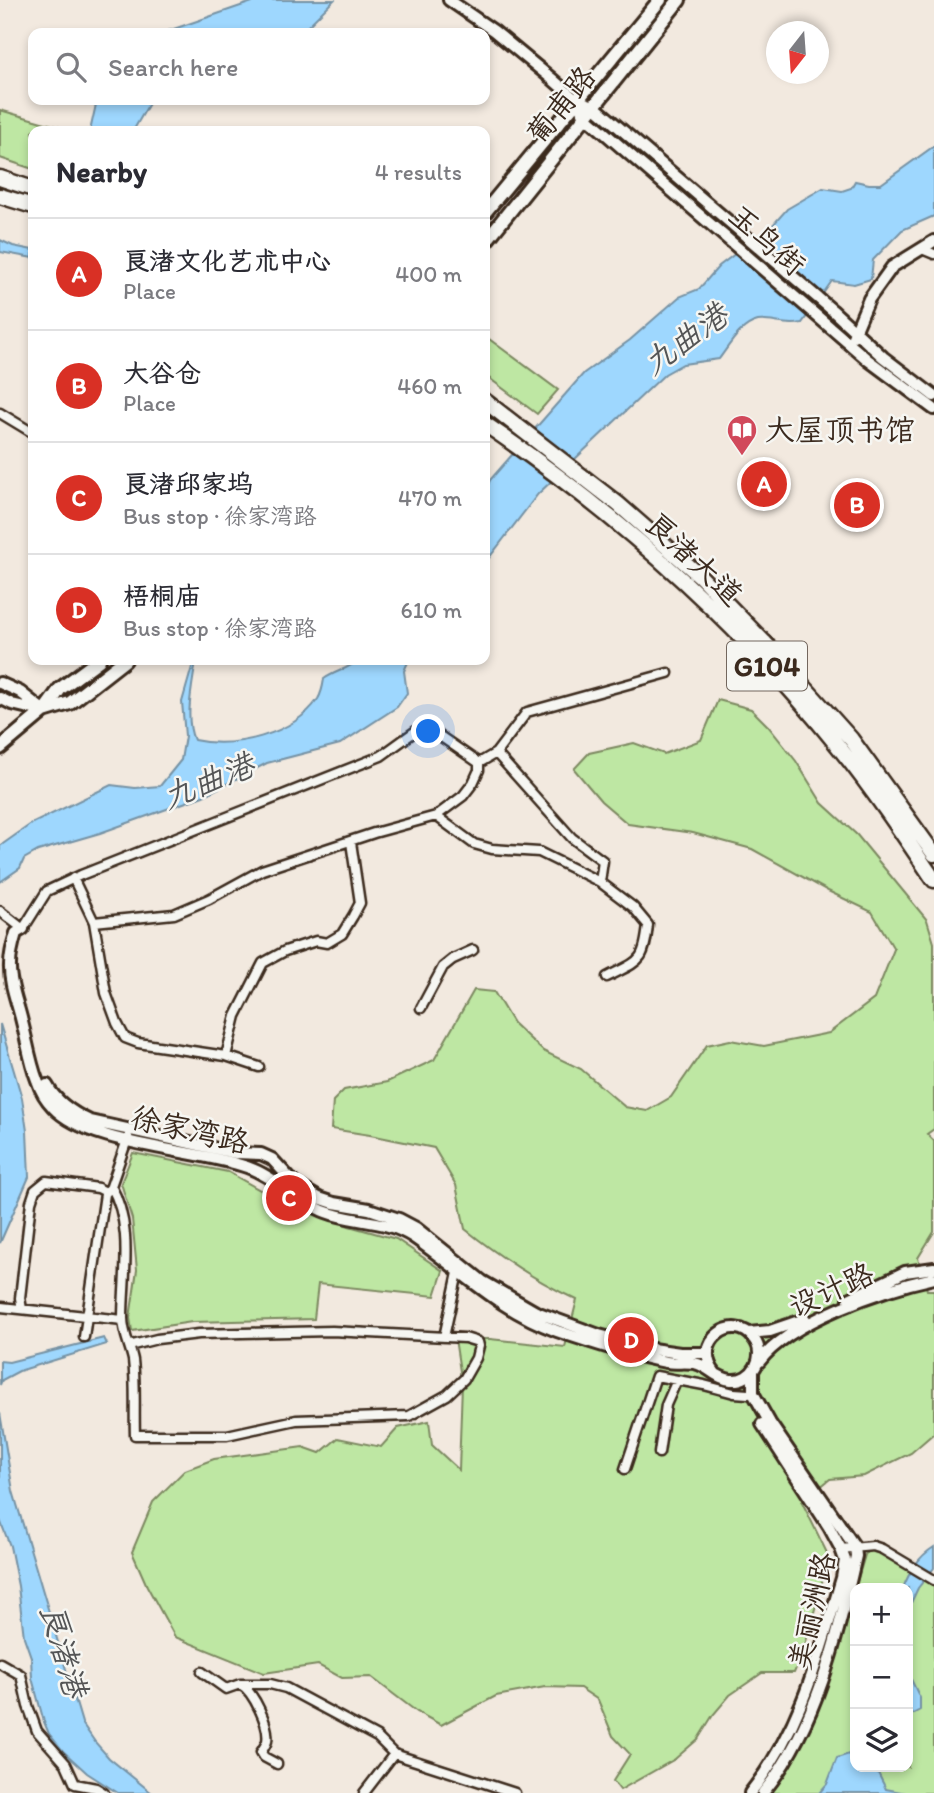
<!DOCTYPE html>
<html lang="en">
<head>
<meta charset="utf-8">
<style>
	:root { --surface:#fff; --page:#f2f2f3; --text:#2b2b33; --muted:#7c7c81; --line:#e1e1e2; --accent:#d93025 }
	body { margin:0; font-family:Itim,"LXGW WenKai TC",sans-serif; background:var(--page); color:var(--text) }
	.controls { position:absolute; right:21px; bottom:21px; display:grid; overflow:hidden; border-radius:14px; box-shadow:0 4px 10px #0003 }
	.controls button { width:63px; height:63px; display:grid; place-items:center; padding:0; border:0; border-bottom:2px solid var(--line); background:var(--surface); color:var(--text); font:35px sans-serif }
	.compass { position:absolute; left:766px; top:21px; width:63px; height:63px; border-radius:50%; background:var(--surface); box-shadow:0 4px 10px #0003; rotate:197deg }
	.you { position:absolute; left:429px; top:732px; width:24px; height:24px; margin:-18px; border:5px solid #fff; border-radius:50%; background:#1a73e8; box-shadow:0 0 0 10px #1a73e833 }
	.badge { display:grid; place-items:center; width:46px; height:46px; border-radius:50%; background:var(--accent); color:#fff; font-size:23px; font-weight:700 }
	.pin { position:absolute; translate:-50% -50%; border:4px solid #fff; box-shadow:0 2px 7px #0006 }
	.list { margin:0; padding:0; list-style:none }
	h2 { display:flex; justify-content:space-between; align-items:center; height:91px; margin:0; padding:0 28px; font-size:30px }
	h2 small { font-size:23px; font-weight:400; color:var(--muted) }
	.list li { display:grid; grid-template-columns:46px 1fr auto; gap:21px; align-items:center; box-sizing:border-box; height:112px; padding:0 28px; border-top:2px solid var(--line) }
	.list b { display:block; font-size:26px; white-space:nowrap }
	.list p { margin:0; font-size:23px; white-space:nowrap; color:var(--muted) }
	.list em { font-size:23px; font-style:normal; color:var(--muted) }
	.icon { flex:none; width:38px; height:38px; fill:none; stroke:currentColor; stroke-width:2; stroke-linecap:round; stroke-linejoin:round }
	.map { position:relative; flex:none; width:934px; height:1793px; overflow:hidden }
	.search { position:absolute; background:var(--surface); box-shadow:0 4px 10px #0003; left:28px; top:28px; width:462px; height:77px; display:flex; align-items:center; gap:18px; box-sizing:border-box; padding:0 24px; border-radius:14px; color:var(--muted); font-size:26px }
	.panel { position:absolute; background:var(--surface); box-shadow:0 4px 10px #0003; left:28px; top:126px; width:462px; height:539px; border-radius:14px }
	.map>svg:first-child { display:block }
</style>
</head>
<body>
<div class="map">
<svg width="934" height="1793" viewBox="0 0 934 1793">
	<rect width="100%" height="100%" fill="#f2e9df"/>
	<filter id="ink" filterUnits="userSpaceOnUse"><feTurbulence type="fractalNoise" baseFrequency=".0143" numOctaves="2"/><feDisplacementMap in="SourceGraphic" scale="14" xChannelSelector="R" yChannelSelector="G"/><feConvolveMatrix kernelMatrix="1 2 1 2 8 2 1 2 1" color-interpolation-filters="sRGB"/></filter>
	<g filter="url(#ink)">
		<!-- green -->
		<path fill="#bee7a3" stroke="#7c8860" stroke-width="2" fill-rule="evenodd" d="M0,110L73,131H33V169L0,158Z
			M485,336L558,390L537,414L485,375Z
			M718,700L751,709L768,726L796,761L822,803L857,835L927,920L934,943V1129L927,1134L934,1141V1232L918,1258L927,1290H934V1433L911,1453L864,1476L830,1479L802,1502L829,1557L804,1649L794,1673H762L730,1695L713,1715L698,1739L675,1759L620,1790L613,1781L630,1754L613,1736L598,1700L580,1688L545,1687L496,1696L441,1725L417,1712L371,1677L342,1678L318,1665L264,1673L175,1637L147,1586L132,1552L153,1502L185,1470L214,1459L303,1447L320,1453L338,1438L381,1447L398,1428L429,1421L432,1445L459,1470L462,1384L455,1339H490L565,1347L577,1300C536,1281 500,1257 465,1229L456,1185L434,1148L370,1135L331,1129L333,1101L344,1090L387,1082L434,1060L474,990L494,992L513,1023L543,1051L581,1069L625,1107L647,1111L671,1097L707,1045L730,1040L764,1046L829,1033L874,999L894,949L872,912L828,891L752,849L693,833L628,824L601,801L574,769L589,753L634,743L664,754L701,740Z
			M133,1153L228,1172L278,1200L349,1226L396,1239L443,1271L435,1296L318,1284L314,1319L192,1322L132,1331L130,1318L137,1270L132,1219L121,1183Z
			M874,1548L934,1579V1793H770L787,1771L817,1714L865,1555L868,1550ZM855,1588H908V1767H855Z"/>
		<!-- water -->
		<path fill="#9ed7fe" stroke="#7692a4" stroke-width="2" d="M258,0H334L301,33H162Z
			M97,100H151L133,131H90Z
			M934,146V216L902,230L873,260L871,279L854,284L832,281L802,323C785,327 771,319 758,321C740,325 729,346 719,359L683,364L665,374L538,494L485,563V491L490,480L584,373L630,340L679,297L699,289L719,266L772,226L787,209L823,188L842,191L851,188L855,181L869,184H881Z
			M0,240L13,246L33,250V258L0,252Z
			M194,660H196C193,683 184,718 194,740C234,749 293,735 318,699C321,694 323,686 324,679C335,671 349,669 358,660H409L404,671L407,693L397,707L340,744L267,763L203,796L100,833L38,851L24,859L20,868L0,882V846L31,824L111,785L135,788L160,786L181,760L185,736L182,702Z
			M0,1024L22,1098L27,1131L29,1177L0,1243Z
			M104,1338L107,1344L19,1371L2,1380L0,1385V1361L9,1362Z
			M0,1413L13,1491L82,1723L95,1742L109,1758L152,1793H118L87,1773L63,1751L49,1734L44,1722L32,1678L31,1657L24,1637L18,1586L10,1546L0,1520Z
			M934,1547V1568L918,1588L908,1609V1588H903C910,1571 918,1557 934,1547Z
			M908,1673L920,1698V1710L911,1715L908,1714Z
			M855,1752V1767H875L886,1789L906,1793H819L827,1784L837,1758Z"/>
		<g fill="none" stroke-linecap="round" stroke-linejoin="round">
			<!-- street casing -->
			<g stroke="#3b2a1e" stroke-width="13">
				<path id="street" d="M922,249L934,254
					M0,413L33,433
					M496,753L572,838L603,861L600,882
					M436,816L474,844L492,849L539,852L600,882L633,907L648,925C644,963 640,960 607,977
					M73,878L94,922L106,993L117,1023L125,1038L138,1043L226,1056L259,1067
					M0,911L23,929L47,891L81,875L381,756L424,725L479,763
					M94,922L174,914L209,899L262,870L374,833L436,816L463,796L473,783L479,770V763L496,753L527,712L668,673
					M421,1008L443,967L453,959L473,950
					M226,1056L236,1016L263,963L285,951L316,941L327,943L342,934L353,916L360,903L351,842
					M128,1137L111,1186C134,1227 123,1275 123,1318C123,1333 130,1346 133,1360C136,1384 134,1411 135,1435H227L296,1420L409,1416L447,1395L464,1379L476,1358L479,1346L478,1342L465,1338L332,1331L199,1334L157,1339L129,1346
					M1,1307L123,1320
					M22,1309L20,1298L31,1202L35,1190L46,1181L98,1188L106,1192
					M84,1337L105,1194L110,1188
					M444,1337L459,1268
					M659,1453L666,1405L677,1380
					M625,1469L656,1376L704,1385L734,1393L748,1394
					M841,1549L873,1546L882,1549L934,1580
					M0,1663L21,1675L28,1706L37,1731L66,1764L75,1784L96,1788L104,1793
					M202,1672L226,1689L240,1684H270L286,1688L377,1737L394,1754
					M240,1684C253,1691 270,1726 267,1741C267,1743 262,1751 261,1752L264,1757L277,1764
					M364,1793L394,1754L515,1793"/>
			</g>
			<!-- secondary casing -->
			<g stroke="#3b2a1e" stroke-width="16">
				<path id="secondary" d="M449,0L494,31L551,78L576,100L585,116L868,360L934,409
					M576,100L594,106L832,310L883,357L934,396
					M853,337L869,299L892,267L934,241
					M0,683L20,692L44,711
					M0,698L12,704L41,711
					M23,929L16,933C13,943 10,954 10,965C9,983 18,1004 22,1022C27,1041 30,1062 37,1080C40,1089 46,1100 53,1107C89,1146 196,1149 247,1167C276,1177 297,1201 326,1212C354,1223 387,1219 413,1237C464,1272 497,1309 557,1331C592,1343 629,1355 666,1362C676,1364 687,1361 698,1364C710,1368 718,1379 731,1380C753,1382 767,1356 754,1339C734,1311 691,1342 715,1373
					M47,1085C56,1102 73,1113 90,1121L236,1153L261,1154L272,1159L295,1184L319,1198L334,1203L369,1209L399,1219L416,1228L482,1281L536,1312L599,1335L652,1349L680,1353H707
					M849,1299L905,1272L934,1268
					M749,1333L770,1331L805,1319
					M759,1362C790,1321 883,1289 934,1278
					M753,1372V1393L770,1423L855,1547L856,1556C838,1636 816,1728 763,1793
					M750,1793C801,1729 819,1655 842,1578L845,1560L841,1549L829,1527L762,1424"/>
			</g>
			<!-- primary casing -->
			<g stroke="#3b2a1e" stroke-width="18">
				<path id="primary" d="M485,212L660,0
					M485,242L679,0
					M44,711L60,689L99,660
					M0,748L44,711L70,703L125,660"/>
			</g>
			<!-- highway casing -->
			<g stroke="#3b2a1e" stroke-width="19">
				<path id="highway" d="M0,178L33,189
					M0,196L33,206
					M485,401L618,504L699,575L764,642L851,739L934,854
					M485,424C616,513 738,622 838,746C872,788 903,834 934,880"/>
			</g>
			<!-- street -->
			<use href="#street" stroke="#f6f6f2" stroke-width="8"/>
			<!-- secondary -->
			<use href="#secondary" stroke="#f6f6f2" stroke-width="10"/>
			<!-- primary -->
			<use href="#primary" stroke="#f6f6f2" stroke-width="12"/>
			<!-- highway -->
			<use href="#highway" stroke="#f6f6f2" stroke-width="14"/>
		</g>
	</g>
	<!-- icons -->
	<defs>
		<g id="library-pin" transform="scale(1.575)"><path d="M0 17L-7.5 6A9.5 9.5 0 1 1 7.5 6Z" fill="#d1495b" stroke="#f6f6f2"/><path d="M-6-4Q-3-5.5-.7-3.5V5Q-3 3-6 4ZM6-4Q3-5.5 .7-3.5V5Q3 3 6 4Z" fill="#fff"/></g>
	</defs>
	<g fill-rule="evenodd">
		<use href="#library-pin" x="742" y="430"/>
	</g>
	<g text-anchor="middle" stroke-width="5" stroke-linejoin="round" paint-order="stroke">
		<!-- shield labels -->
		<rect fill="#f6f6f2" stroke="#73675e" stroke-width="2" x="727" y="641.5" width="80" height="49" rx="5"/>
		<g font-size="28" font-weight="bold" fill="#3b2a1e">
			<text x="767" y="676">G104</text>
		</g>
		<!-- street labels -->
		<g font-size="30" fill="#3b2a1e" stroke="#f6f6f2">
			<text transform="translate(561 105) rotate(-51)" y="10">葡甫路</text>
			<text transform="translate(767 240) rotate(41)" y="10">玉鸟街</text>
			<text transform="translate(694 559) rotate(43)" y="10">良渚大道</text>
			<text transform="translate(190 1130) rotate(13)" y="10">徐家湾路</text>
			<text transform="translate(831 1290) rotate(-24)" y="10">设计路</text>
			<text transform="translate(812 1611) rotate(-77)" y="10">美丽洲路</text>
		</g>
		<!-- poi labels -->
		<g font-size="30" fill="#3b2a1e" stroke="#f6f6f2" text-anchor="start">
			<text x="765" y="440">大屋顶书馆</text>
		</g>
		<!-- water labels -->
		<g font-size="32" font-style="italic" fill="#545556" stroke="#f6f6f2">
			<text transform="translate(685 339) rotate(-36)" y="11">九曲港</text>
			<text transform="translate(208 781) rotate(-22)" y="11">九曲港</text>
			<text transform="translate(64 1650) rotate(74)" y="11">良渚港</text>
		</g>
	</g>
</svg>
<div class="controls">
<button>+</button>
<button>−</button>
<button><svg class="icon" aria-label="layers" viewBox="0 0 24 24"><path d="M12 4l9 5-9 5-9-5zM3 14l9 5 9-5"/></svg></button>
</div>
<svg class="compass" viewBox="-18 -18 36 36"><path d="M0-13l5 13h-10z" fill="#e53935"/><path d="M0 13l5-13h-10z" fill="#7c7c81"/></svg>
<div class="you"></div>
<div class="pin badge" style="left:764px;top:484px">A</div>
<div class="pin badge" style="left:857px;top:505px">B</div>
<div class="pin badge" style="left:289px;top:1198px">C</div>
<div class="pin badge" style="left:631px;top:1340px">D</div>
<div class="search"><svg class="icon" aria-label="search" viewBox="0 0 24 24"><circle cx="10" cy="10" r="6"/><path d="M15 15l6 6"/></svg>Search here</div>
<section class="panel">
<h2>Nearby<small>4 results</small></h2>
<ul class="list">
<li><span class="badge">A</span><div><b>良渚文化艺术中心</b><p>Place</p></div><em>400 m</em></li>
<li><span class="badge">B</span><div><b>大谷仓</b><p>Place</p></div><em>460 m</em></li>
<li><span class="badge">C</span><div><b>良渚邱家坞</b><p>Bus stop · 徐家湾路</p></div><em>470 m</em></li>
<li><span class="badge">D</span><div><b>梧桐庙</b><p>Bus stop · 徐家湾路</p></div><em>610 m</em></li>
</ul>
</section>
</div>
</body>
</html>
